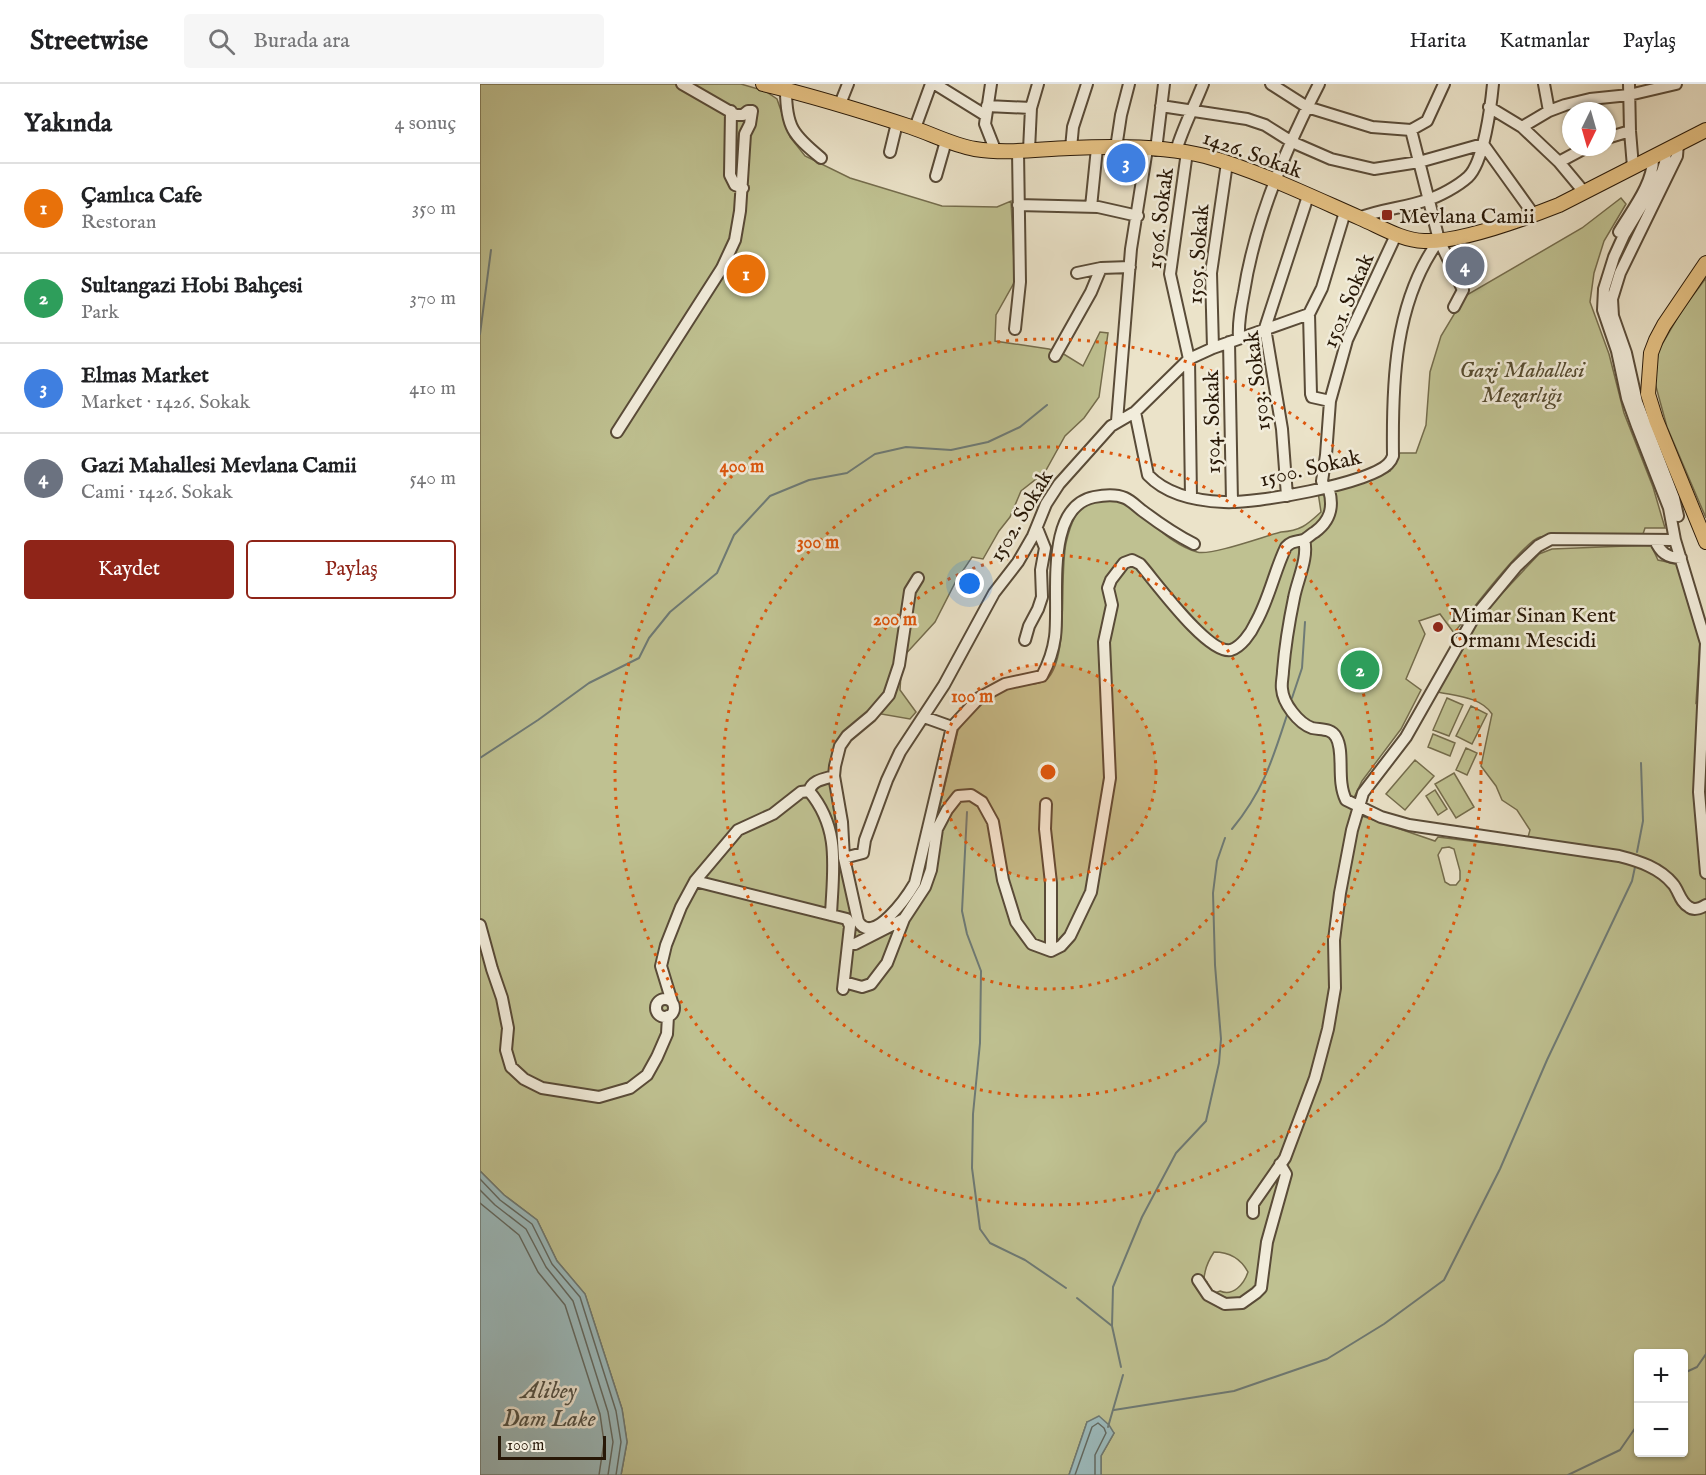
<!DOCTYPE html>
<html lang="tr">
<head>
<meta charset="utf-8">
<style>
	:root { --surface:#fff; --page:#f6f6f6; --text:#202124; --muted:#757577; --line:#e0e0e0; --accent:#8f2418 }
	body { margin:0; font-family:"IM FELL English",serif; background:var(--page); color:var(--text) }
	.controls { position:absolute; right:18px; bottom:18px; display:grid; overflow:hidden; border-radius:6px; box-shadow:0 2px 4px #0004 }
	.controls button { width:54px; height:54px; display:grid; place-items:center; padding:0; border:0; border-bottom:2px solid var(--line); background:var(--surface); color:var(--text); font:30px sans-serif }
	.compass { position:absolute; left:1082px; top:18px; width:54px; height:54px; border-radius:50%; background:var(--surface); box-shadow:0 2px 4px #0004; rotate:185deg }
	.scale { position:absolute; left:18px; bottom:15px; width:108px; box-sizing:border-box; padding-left:6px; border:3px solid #281807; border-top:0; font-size:16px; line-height:21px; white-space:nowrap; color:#281807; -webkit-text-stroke:4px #f2eddc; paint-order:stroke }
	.you { position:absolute; left:490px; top:500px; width:21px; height:21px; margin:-15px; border:4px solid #fff; border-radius:50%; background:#1a73e8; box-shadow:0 0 0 9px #1a73e833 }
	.badge { display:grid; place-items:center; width:39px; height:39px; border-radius:50%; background:var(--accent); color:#fff; font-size:20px; font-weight:700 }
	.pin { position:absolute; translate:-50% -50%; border:3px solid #fff; box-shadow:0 2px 6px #0006 }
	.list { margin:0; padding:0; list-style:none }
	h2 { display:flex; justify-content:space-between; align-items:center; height:78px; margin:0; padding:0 24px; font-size:26px }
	h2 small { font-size:20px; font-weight:400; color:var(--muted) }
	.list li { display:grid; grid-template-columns:39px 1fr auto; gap:18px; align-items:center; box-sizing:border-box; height:90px; padding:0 24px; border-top:2px solid var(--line) }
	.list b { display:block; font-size:22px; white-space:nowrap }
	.list p { margin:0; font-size:20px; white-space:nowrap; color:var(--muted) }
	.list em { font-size:20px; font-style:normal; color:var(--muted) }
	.actions { display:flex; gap:12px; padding:18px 24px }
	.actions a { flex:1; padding:14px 0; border:2px solid var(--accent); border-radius:6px; text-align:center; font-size:21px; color:var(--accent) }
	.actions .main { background:var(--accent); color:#fff }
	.icon { flex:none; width:33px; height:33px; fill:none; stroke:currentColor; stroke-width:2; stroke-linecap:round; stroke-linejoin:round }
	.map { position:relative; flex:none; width:1226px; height:1391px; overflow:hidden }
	header { display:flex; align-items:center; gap:36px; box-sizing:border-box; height:84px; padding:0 30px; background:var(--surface); border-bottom:2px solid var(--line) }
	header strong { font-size:28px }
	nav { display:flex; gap:33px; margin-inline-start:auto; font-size:21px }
	.search { width:420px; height:54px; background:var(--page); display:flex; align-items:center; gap:15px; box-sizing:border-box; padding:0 21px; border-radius:6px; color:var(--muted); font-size:22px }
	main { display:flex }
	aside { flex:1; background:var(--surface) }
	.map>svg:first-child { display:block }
</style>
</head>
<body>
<header>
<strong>Streetwise</strong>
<div class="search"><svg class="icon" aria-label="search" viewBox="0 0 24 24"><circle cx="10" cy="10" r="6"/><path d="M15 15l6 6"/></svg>Burada ara</div>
<nav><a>Harita</a><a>Katmanlar</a><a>Paylaş</a></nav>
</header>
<main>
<aside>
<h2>Yakında<small>4 sonuç</small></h2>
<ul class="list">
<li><span class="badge" style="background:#e8710a">1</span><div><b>Çamlıca Cafe</b><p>Restoran</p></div><em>350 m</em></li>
<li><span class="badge" style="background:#2e9e5b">2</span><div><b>Sultangazi Hobi Bahçesi</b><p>Park</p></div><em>370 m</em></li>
<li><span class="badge" style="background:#3f7fe0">3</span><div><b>Elmas Market</b><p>Market · 1426. Sokak</p></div><em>410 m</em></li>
<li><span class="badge" style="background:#6b7280">4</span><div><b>Gazi Mahallesi Mevlana Camii</b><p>Cami · 1426. Sokak</p></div><em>540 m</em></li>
</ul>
<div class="actions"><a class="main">Kaydet</a><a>Paylaş</a></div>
</aside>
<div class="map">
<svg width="1226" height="1391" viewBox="0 0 1226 1391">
	<rect width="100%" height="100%" fill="#ebe3c9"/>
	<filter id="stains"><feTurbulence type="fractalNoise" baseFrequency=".00333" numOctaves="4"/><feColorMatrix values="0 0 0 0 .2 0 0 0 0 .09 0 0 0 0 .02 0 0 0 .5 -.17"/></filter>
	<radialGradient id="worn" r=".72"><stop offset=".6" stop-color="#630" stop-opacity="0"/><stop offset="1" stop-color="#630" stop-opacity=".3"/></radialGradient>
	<!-- green -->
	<path fill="#bfc191" stroke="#746c4c" stroke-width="1.5" fill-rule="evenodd" d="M0,0H261L285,7L297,15L310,53L325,72L370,94L462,122L517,123L531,117L535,197L516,231L515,257L569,265L582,269L603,282L620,248L628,249L619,313L604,334L585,352L565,388L541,407L530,433L519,447L503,475L492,473L476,497L455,538L422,574L420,606L436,628L430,635L390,628L357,659L349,689L360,775L373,841L379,848C408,852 428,825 441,802L478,646C491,628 509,611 530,603C541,599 561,603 569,593C589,568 579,494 586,459C590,442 596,421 615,417C620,416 628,413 633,415C663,424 684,459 717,468C731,472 785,452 801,448C820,447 827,441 841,428L838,408L910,387L920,369H936L946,341L950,288L961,252L985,212L1102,144L1141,114L1146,120L1124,157L1114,189L1110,218L1129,270L1144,329L1173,403L1185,444H1165L1162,453C1132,452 1089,447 1060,453C1044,457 987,532 974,549L960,530L939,537L945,550L926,595L941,606L921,645L882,697L869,724L882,732L955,757L958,753L1045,764L1050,746L1037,726L1022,716L1016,702L1001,682L1012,630C1001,613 976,612 958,608L979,568L1000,533L1059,470L1072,465L1171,461L1178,476L1197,480L1220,557L1216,619L1226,612V1391H621V1372L634,1349L607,1338L589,1391H141L147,1358L142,1325L105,1210L77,1177L57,1136L24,1111L0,1087ZM969,763L974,765L980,787V796L976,801H970L965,798L958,771L962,764ZM734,1168C749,1168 761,1175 768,1188C764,1200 753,1213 740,1207L735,1209L728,1207L727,1198L724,1197C724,1186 728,1177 734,1168ZM1158,1270H1204V1368H1158Z
		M1226,194V434L1187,343L1175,299L1178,267L1202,226Z
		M967,614L983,621L969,652L953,646Z
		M991,622L1007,630L992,660L976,652Z
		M953,650L975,659L970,672L948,663Z
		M986,664L997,669L987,691L976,686Z
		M935,676L954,692L925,726L906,710Z
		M974,689L994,723L976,734L955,700Z
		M955,706L967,725L958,731L946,712Z"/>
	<!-- water -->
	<path fill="#9cbcbf" stroke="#6e7a75" stroke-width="1.5" d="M0,1087L24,1111L57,1136L77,1177L105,1210L142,1325L147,1358L141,1391H0Z
		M619,1332L629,1341L634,1349L621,1372V1391H589L607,1338Z"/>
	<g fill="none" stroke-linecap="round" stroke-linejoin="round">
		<!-- shore -->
		<path stroke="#626a63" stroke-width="1.5" d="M0,1095L20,1116L52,1140L72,1180L100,1213L136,1327L141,1358L136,1391
			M0,1106L15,1121L46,1145L66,1183L93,1217L128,1328L133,1358L128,1391
			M0,1119L39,1151L58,1188L85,1221L120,1330L124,1358L119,1391
			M595,1391L612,1343L618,1339L624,1344L626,1349L615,1371V1391"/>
		<!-- stream -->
		<path stroke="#6e7a75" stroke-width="2" d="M0,250L11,166
			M812,614L822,584L825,538
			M0,674L58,636L109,599L159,574L169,554L190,528L237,489L254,451L290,412L329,396L367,389L395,370L426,363L471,366L508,358L540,343L567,321
			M487,728L482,827L487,850L501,887L500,959L493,1030L492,1084L500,1145L510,1159L545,1176L586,1204
			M752,745C784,706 793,674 808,628
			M1157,768L1163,737L1161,679
			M597,1214L632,1242
			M641,1283L632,1242L633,1203L662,1133L696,1069L726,1037L739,979L741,955L735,881L733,809L737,777L745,754
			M1204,1289L1217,1283L1226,1270
			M634,1326L754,1307L847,1275L904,1240L964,1196L1020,1085L1067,976L1152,797L1155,783
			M628,1343L643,1291
			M1088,1391L1140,1366L1158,1340"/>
		<!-- minor casing -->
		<g stroke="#594b38" stroke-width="14">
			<path id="minor" d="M455,0L505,31
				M511,0L505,40L516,68
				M791,0L827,23L892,43L931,46L947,37L964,0
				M1064,0L1069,27
				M1149,0L1150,47L1153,83
				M306,6C306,43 313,51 341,74
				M360,20L368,0
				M507,22L551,24
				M681,22L767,35L785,41L812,58L851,75L894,85L939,78L1003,60L1054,131
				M1009,23L1042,43L1079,78L1104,108
				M251,27L250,91L255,101L263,104
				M1042,43L1069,27L1085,21L1110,15L1149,11L1196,0
				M435,44L451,0
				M931,46L959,156L983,206L974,223
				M1127,54L1150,47
				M1198,60L1197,72L1140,189L1132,215L1133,232L1146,269L1157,318L1194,414L1198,432
				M591,64L593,43L607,0
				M636,64L641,31L649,0
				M549,66L551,24L558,0
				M676,66L684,0
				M696,67C703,43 714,23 723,0
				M1186,67L1185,79L1182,88L1144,151L1134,173L1124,205L1123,226L1137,267L1147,314L1157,342L1189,424L1195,456L1226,559L1219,708L1226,789
				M410,68L417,39
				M707,68L690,190L709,275L711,413
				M1079,78L1107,63
				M456,92L466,57
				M538,121L618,123L658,132
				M611,123L617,64
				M879,134C901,125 925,124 947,116C960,112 978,102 988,93C1004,78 1011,21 1013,0
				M1139,148C1152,126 1174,99 1173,73
				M597,189L621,184L650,183
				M829,230L831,310L832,313L850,317
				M535,245L540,198L538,67
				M759,254C758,238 761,223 764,208C775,136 806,64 839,0
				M749,258L752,418
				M733,264L731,189L747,79
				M575,272L611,208L621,184
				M655,328L668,391C687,411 718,417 744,418C774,420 888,400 908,380C910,378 912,375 913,372C912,299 914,218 959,156
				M637,337L651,165L667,65
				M137,348L242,184L255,156L260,127L265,50L270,40L272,27H268L263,31H256L202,0
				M807,412L802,345L785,244L828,112
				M824,456C829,473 817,497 814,514C809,538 805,563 803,587C803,593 801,599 802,605C803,619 818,639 832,644C841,646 851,644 856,653C865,668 856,696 866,716L901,733L929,741L1139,772C1159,777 1180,784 1193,800C1199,807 1200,818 1209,823C1214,827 1221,824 1226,821
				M1175,456C1180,468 1187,474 1201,474
				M438,494L430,507L419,581L409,611L391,632L367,652L360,662L355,682L354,692L362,738L364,774L378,837C393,863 428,811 435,799L472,643L499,614L525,600L562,592C569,579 573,568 575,553C580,516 563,423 614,413C624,411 636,410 645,414C652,417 658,424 664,428C680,440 696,451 714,460
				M545,556L549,542L558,525L562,513L561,486L565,464L557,444
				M444,633L472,643
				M329,707C332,696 344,695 354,692
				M566,720L565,745L571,799V867
				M364,774L383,769L385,756L407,696L420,668L464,601L514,509L538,478L553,452L566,420L579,400L631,342L655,328L709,275L733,264L829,230L842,204L865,128
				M215,797L367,835L370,842L363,905
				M0,841L12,885L22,914L28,944L26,966L31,983L44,995L62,1004L119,1013L150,1004L167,991L177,973L187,950L188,932
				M369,859L375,860L424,835
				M364,898L382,903L391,900L407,879L424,835L445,803L451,786L457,745L467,726L478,712L491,711L502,718L513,738L523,796L536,838L552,860L571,867L581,862L590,852L611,808L630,694L624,558L632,521L628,504L631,496L644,479L652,476L660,480C675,497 728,571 751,566C761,563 771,549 775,540C789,516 794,488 806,463C812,457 815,458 823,456C827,455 831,450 835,448C850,437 854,424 849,406L844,403L842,397L846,371L850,317L867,256L916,151
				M176 924a9 9 0 1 1 18 0a9 9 0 1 1-18 0Z
				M192,918L181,882L186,861L201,823L215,797L258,746L293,730L321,708L329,707C361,745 353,784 351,831
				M773,1129V1120L805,1074L835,994L848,945L855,904L854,856L860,809L872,746L883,709L926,653L993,535L1036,483L1058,462L1071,455L1195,456
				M718,1196L728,1211L745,1220L762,1219L776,1209L781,1204L787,1158L806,1090L800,1080"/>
		</g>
		<!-- major casing -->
		<g stroke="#281807" stroke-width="16">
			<path id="major" d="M283,0C333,12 382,27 431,43C452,50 472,61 495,65C527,70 558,65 590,64C631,62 686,62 725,72C776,86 832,113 880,134C901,143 921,156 944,157C978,159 1046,134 1079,121L1226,46
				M1226,179L1184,241L1176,256L1171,269L1168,310L1176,336L1226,458"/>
		</g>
		<!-- minor -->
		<use href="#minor" stroke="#f2eddc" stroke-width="10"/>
		<!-- major -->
		<use href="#major" stroke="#e6c284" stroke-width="14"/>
	</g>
	<!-- distance rings -->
	<circle cx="568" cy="688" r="108" fill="#de560c" fill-opacity=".12"/>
	<g fill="none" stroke="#de560c" stroke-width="3" stroke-dasharray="3 6">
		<circle cx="568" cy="688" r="108"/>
		<circle cx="568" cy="688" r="217"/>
		<circle cx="568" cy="688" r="325"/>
		<circle cx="568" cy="688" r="433"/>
	</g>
	<!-- markers -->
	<g fill="#8f2418" stroke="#f2eddc" stroke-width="2">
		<rect x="901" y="125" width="12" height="12" rx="3"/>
		<circle cx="958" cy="543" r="6"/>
	</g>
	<g text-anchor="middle" stroke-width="5" stroke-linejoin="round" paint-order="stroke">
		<!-- street labels -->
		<g font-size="22" fill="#281807" stroke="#f2eddc">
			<text transform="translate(773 69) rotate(20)" y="8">1426. Sokak</text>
			<text transform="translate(679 134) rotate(-83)" y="8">1506. Sokak</text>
			<text transform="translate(717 170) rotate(-86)" y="8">1505. Sokak</text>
			<text transform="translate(867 216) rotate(-67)" y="8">1501. Sokak</text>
			<text transform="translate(776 297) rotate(-97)" y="8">1503. Sokak</text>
			<text transform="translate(731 338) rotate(-91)" y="8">1504. Sokak</text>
			<text transform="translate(830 383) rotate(-13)" y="8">1500. Sokak</text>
			<text transform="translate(540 431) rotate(-59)" y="8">1502. Sokak</text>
		</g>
		<!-- poi labels -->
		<g font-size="22" fill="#281807" stroke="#f2eddc" text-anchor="start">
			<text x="919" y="139">Mevlana Camii</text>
			<text x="970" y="538">Mimar Sinan Kent<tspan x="970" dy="25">Ormanı Mescidi</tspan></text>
		</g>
		<!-- park labels -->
		<g font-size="22" font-style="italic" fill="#554b30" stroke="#f2eddc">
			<text x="1042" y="293">Gazi Mahallesi<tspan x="1042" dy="25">Mezarlığı</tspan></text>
		</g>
		<!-- water labels -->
		<g font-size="24" font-style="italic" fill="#515147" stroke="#f2eddc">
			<text x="69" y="1314">Alibey<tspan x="69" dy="28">Dam Lake</tspan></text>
		</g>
	</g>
	<circle cx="568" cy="688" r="9" fill="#de560c" stroke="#f2eddc" stroke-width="3"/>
	<g font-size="18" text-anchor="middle" font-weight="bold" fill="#de560c" stroke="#f2eddc" stroke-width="5" stroke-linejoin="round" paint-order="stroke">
		<text x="262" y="388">400 m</text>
		<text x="338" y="464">300 m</text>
		<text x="415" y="541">200 m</text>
		<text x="492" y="618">100 m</text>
	</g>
	<rect width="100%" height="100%" filter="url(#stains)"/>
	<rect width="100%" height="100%" fill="url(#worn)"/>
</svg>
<div class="controls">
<button>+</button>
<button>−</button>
</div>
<svg class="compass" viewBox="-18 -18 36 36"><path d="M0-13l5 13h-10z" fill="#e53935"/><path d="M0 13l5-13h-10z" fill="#757577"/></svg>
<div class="scale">100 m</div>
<div class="you"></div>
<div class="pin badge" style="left:266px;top:190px;background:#e8710a">1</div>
<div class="pin badge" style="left:880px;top:586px;background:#2e9e5b">2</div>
<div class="pin badge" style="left:646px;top:79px;background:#3f7fe0">3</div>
<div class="pin badge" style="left:985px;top:182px;background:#6b7280">4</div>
</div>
</main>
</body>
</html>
